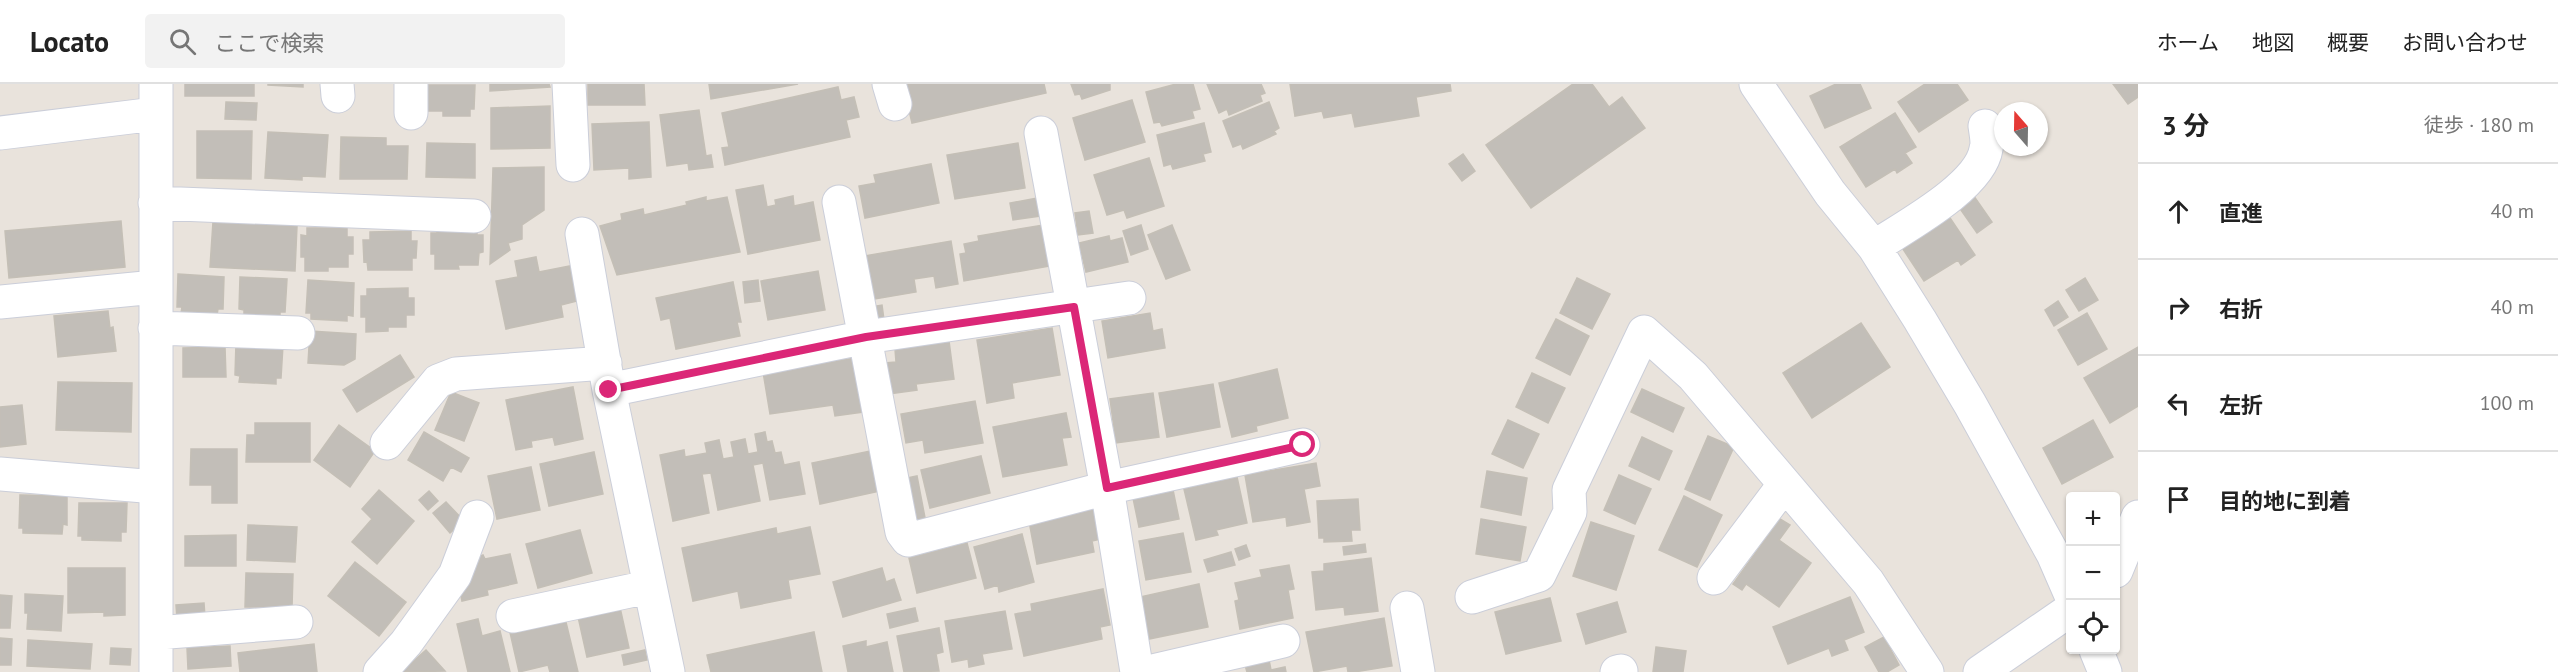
<!DOCTYPE html>
<html lang="ja">
<head>
<meta charset="utf-8">
<style>
	:root { --surface:#fff; --page:#f2f2f2; --text:#222; --muted:#767676; --line:#e0e0e0 }
	body { margin:0; font-family:"PT Sans","Noto Sans JP",sans-serif; background:var(--page); color:var(--text) }
	.controls { position:absolute; right:18px; bottom:18px; display:grid; overflow:hidden; border-radius:6px; box-shadow:0 2px 4px #0004 }
	.controls button { width:54px; height:54px; display:grid; place-items:center; padding:0; border:0; border-bottom:2px solid var(--line); background:var(--surface); color:var(--text); font:30px sans-serif }
	.compass { position:absolute; left:1994px; top:18px; width:54px; height:54px; border-radius:50%; background:var(--surface); box-shadow:0 2px 4px #0004; rotate:340deg }
	.stop { position:absolute; width:18px; height:18px; margin:-14px; border:4px solid #db2777; border-radius:50%; background:#fff }
	.stop.end { background:#db2777; border-color:#fff; box-shadow:0 2px 6px #0008 }
	.list { margin:0; padding:0; list-style:none }
	h2 { display:flex; justify-content:space-between; align-items:center; height:78px; margin:0; padding:0 24px; font-size:26px }
	h2 small { font-size:20px; font-weight:400; color:var(--muted) }
	.list li { display:grid; grid-template-columns:39px 1fr auto; gap:18px; align-items:center; box-sizing:border-box; height:96px; padding:0 24px; border-top:2px solid var(--line) }
	.list b { display:block; font-size:22px; white-space:nowrap }
	.list em { font-size:20px; font-style:normal; color:var(--muted) }
	.icon { flex:none; width:33px; height:33px; fill:none; stroke:currentColor; stroke-width:2; stroke-linecap:round; stroke-linejoin:round }
	.map { position:relative; flex:none; width:2138px; height:588px; overflow:hidden }
	header { display:flex; align-items:center; gap:36px; box-sizing:border-box; height:84px; padding:0 30px; background:var(--surface); border-bottom:2px solid var(--line) }
	header strong { font-size:28px }
	nav { display:flex; gap:33px; margin-inline-start:auto; font-size:21px }
	.search { width:420px; height:54px; background:var(--page); display:flex; align-items:center; gap:15px; box-sizing:border-box; padding:0 21px; border-radius:6px; color:var(--muted); font-size:22px }
	main { display:flex }
	aside { flex:1; background:var(--surface) }
	.map>svg:first-child { display:block }
</style>
</head>
<body>
<header>
<strong>Locato</strong>
<div class="search"><svg class="icon" aria-label="search" viewBox="0 0 24 24"><circle cx="10" cy="10" r="6"/><path d="M15 15l6 6"/></svg>ここで検索</div>
<nav><a>ホーム</a><a>地図</a><a>概要</a><a>お問い合わせ</a></nav>
</header>
<main>
<div class="map">
<svg width="2138" height="588" viewBox="0 0 2138 588">
	<rect width="100%" height="100%" fill="#e9e3dc"/>
	<!-- building -->
	<path fill="#c2beb8" stroke="#c4bfb6" stroke-width="1.5" d="M185,0H254V12H185Z
		M268,0H303V3L268,1Z
		M490,0H549L550,3L490,7Z
		M588,0H644L645,21H588Z
		M709,0H798L711,15Z
		M903,0H1044L1046,9L912,39Z
		M1071,0H1110V6L1082,15L1080,10L1075,11Z
		M1176,0H1193L1200,25L1192,27L1194,34L1162,42L1160,38L1154,39L1146,8Z
		M1207,0H1261L1265,9L1260,11L1262,17L1229,31L1227,25L1219,29Z
		M1290,0H1450L1451,7L1416,13L1419,32L1355,43L1352,29L1324,34L1322,27L1295,32Z
		M1573,0H1592L1609,23L1622,13L1645,44L1531,124L1486,61Z
		M1836,0H1860L1871,24L1825,44L1810,12Z
		M1925,0H1957L1968,16L1919,48L1898,18Z
		M2113,0H2138V13L2128,20Z
		M428,1H475L474,25H470V32H443V27H427Z
		M838,3L841,16L854,13L859,33L846,36L850,53L725,81L722,64L729,63L722,29Z
		M1132,16L1145,58L1085,76L1073,34Z
		M226,18L257,19L256,36L225,35Z
		M1269,18L1279,44L1274,47L1276,50L1243,65L1241,60L1233,63L1223,37Z
		M550,22V64L491,65V24Z
		M699,26L706,72L711,71L713,83L689,86L688,79L667,82L660,31Z
		M1895,29L1916,63L1905,69L1912,79L1897,89L1895,85L1866,103L1840,63Z
		M649,38L651,93L629,95V84L594,86L592,40Z
		M1204,39L1211,68L1203,70L1205,77L1173,85L1171,80L1164,82L1157,51Z
		M197,47H252L251,95L197,94Z
		M268,48L328,51L325,93L302,92V96L265,94Z
		M341,53L386,54V62H408L407,95H340Z
		M427,59L475,60V94L426,93Z
		M1018,59L1025,104L955,115L947,71Z
		M1463,70L1475,87L1462,97L1449,80Z
		M1149,74L1164,122L1127,134L1124,126L1107,131L1094,91Z
		M931,80L939,119L865,134L859,102L876,99L874,91Z
		M544,83V126L522,141V155L508,159L510,166L490,180L493,84Z
		M763,101L767,123L776,121L775,116L793,112L794,122L813,118L820,156L748,170L736,106Z
		M1971,108L1992,138L1977,149L1956,119Z
		M706,113V117L727,113L740,168L617,191L600,142L622,136L621,130L643,125L644,131L687,121L686,118Z
		M1038,114L1040,132L1013,136L1010,119Z
		M1089,127L1093,149L1078,151L1075,129Z
		M1946,128L1975,171L1961,181L1958,176L1924,197L1899,159Z
		M121,137L125,183L9,194L5,147Z
		M213,138L297,142L295,187L210,183Z
		M1043,141L1050,182L964,197L960,170L966,169L964,160L979,157L978,152Z
		M1141,141L1148,165L1131,171L1123,147Z
		M1172,141L1190,186L1166,195L1148,151Z
		M437,142H477V151H483V168L479,169L478,181H458L459,185H435V170H431V149H437Z
		M307,144H347V153H353V170H348V183H328V187H305V173H301V151L307,152Z
		M411,147V157H417L416,174H412V186H368L367,177L364,178L363,156H370V148Z
		M1109,152L1110,157L1122,154L1128,178L1086,188L1079,159Z
		M951,157L958,200L936,204L934,192L914,195L916,208L875,215L873,203H869L864,172Z
		M536,173L539,188L570,182L577,217L561,221L563,233L506,245L496,197L518,193L515,177Z
		M818,187L825,226L768,236L761,197Z
		M178,190L224,193L223,225H218L217,231L181,229L182,223H177Z
		M240,193L287,195L285,228H280V234L244,232V226L239,225Z
		M1577,194L1610,210L1592,245L1560,229Z
		M2085,194L2098,216L2079,227L2066,206Z
		M308,196L354,199L353,232L347,231V237L311,235V229H306Z
		M758,196L760,217L745,219L743,198Z
		M733,198L741,238H737L740,252L676,265L670,234L661,236L656,214Z
		M408,204V214H414V231H406V243H388V247L366,248V233H361V212H367V205Z
		M2058,217L2068,233L2054,242L2045,226Z
		M882,221L884,236L873,238L870,223Z
		M108,227L110,244L113,243L116,267L58,273L54,232Z
		M1150,229L1153,247L1162,245L1165,264L1108,274L1102,237Z
		M2087,229L2107,265L2078,281L2058,246Z
		M1556,235L1589,252L1570,291L1536,274Z
		M1861,239L1890,283L1812,334L1783,289Z
		M1052,244L1060,291L1012,299L1014,314L987,319L977,256Z
		M310,247L356,250L355,275L344,281L308,279Z
		M949,257L954,295L916,300L917,306L889,310L885,279L896,278L895,265Z
		M236,259L283,261L281,294H276V300L239,298L240,292L235,291Z
		M225,263L226,293H183V264Z
		M2138,263V322L2110,339L2084,294Z
		M400,271L414,293L357,328L343,306Z
		M855,274L863,328L835,332L833,321L770,330L763,288Z
		M1277,285L1288,334L1256,342L1257,347L1232,353L1219,299Z
		M1532,289L1565,304L1548,339L1516,323Z
		M58,298L132,299L131,348L56,346Z
		M1213,300L1220,343L1167,353L1159,309Z
		M573,303L583,355L555,361L553,353L531,357L532,363L516,366L506,316Z
		M1642,305L1684,324L1673,348L1631,328Z
		M451,308L479,319L464,357L435,346Z
		M1153,309L1159,353L1116,359L1110,315Z
		M975,317L983,359L925,369L923,356L906,359L901,330Z
		M22,321L26,360L0,363V323Z
		M1066,329L1071,353L1062,354L1067,381L1003,393L993,343Z
		M1508,336L1539,350L1523,384L1492,370Z
		M2093,336L2113,373L2062,400L2043,364Z
		M255,339H310V378H246L247,351H255Z
		M339,341L375,367L350,403L314,376Z
		M424,348L469,374L461,388L451,383L443,397L408,376Z
		M765,348L767,358L772,357L775,369L781,368L784,381L799,378L805,410L770,416L763,379L753,381L760,417L718,426L711,389L702,390L709,429L673,437L660,371L684,366L685,373L707,369L705,359L719,356L723,375L734,373L731,358L745,355L748,370L758,368L755,350Z
		M1708,352L1734,363L1710,416L1685,405Z
		M1642,353L1672,367L1659,396L1629,382Z
		M191,365H237V419H212V401H190Z
		M871,367L880,407L820,420L812,379Z
		M594,368L603,410L549,422L540,380Z
		M981,372L990,409L930,424L921,386Z
		M1316,379L1320,402L1304,405L1310,438L1287,442L1286,433L1253,438L1245,391Z
		M531,383L540,426L497,435L488,392Z
		M1487,387L1527,394L1521,431L1481,423Z
		M1619,391L1651,405L1635,440L1604,426Z
		M917,392L926,439L912,442L902,395Z
		M1237,393L1247,439L1216,446L1218,451L1196,456L1184,405Z
		M379,406L414,437L377,480L352,458L372,435L362,425Z
		M1173,406L1179,435L1139,443L1133,414Z
		M429,407L438,417L428,426L419,416Z
		M20,411L67,412V441L63,440L62,450L23,449V444H19Z
		M1684,412L1722,431L1697,483L1659,466Z
		M1358,415L1360,446H1351L1352,457L1324,458V454H1319L1317,417Z
		M446,418L464,437L450,449L433,429Z
		M79,419H127L126,448H121V457L82,456V452H78Z
		M1095,424L1101,455L1092,457L1094,468L1037,480L1029,437Z
		M1481,435L1526,443L1520,477L1476,470Z
		M1780,435L1790,441L1779,456L1811,479L1779,523L1746,500L1742,506L1733,500Z
		M1591,438L1634,452L1616,506L1573,492Z
		M248,441L297,443L295,478L247,476Z
		M810,443L820,490L788,496L791,514L741,524L738,507L693,517L682,464L776,444L777,450Z
		M580,446L592,489L538,504L526,460Z
		M1183,449L1191,488L1146,496L1139,457Z
		M1022,450L1034,498L999,508L998,501L985,505L974,463Z
		M236,451V482H185V452Z
		M967,459L976,494L917,509L909,474Z
		M1365,460L1366,468L1344,471L1343,463Z
		M1246,461L1250,472L1239,476L1235,465Z
		M1231,468L1235,481L1208,488L1204,476Z
		M510,470L517,499L487,506L488,511L462,517L460,507L475,474L483,471L485,475Z
		M1371,474L1378,527L1345,531L1344,523L1316,526L1312,488L1324,487V480Z
		M355,478L406,518L379,552L328,512Z
		M1289,481L1294,505L1288,506L1293,534L1240,545L1235,517L1239,516L1235,499L1262,493L1260,486Z
		M68,484H125V531L104,532V528L68,529Z
		M882,484L886,498L894,495L901,516L843,533L833,498Z
		M246,489L293,490L292,523H245Z
		M1199,500L1208,543L1149,555L1140,513Z
		M1103,505L1110,541L1100,543L1102,555L1024,572L1015,530L1032,527L1031,520Z
		M25,510L63,512L61,547L27,545L28,529H25Z
		M0,511L12,512L10,544H0Z
		M1850,513L1864,548L1844,556L1848,566L1832,572L1829,564L1788,580L1773,543Z
		M1550,514L1561,557L1506,570L1495,528Z
		M1617,518L1626,548L1586,560L1577,530Z
		M204,519L205,533L177,535L176,521Z
		M619,519L629,564L587,573L577,528Z
		M915,524L918,537L890,544L887,530Z
		M1005,527L1012,565L982,570L984,580L969,583L968,575L952,578L945,537Z
		M564,530L578,588H550L548,581L519,588L509,544Z
		M1384,534L1392,582L1354,588H1348L1347,582L1314,588L1306,548Z
		M478,535L482,552L500,547L510,588H468L457,540Z
		M939,544L943,568L936,570L939,587L904,588L897,552Z
		M814,548L822,588H711L707,571Z
		M1884,553L1899,581L1887,588H1879L1865,563Z
		M0,554L12,555L11,581H0Z
		M28,556L92,560L90,585L27,582Z
		M866,557V563L887,558L893,588H848L843,562Z
		M314,560L317,588H240L238,569Z
		M230,562L231,582L188,585L187,564Z
		M1656,563L1686,567L1683,588H1653Z
		M111,564L131,565L130,581L110,580Z
		M426,566L445,587L401,588Z
		M645,566L647,576L624,581L622,571Z
		M1269,576L1271,586L1285,583L1286,588H1247L1245,581Z"/>
	<g fill="none" stroke-linecap="round" stroke-linejoin="round">
		<!-- minor casing -->
		<g stroke="#cbced9" stroke-width="35">
			<path id="minor" d="M156,0V588
				M337,0L338,12
				M411,0V29
				M569,0L573,81
				M889,0L895,20
				M1756,0L1830,109L1874,163L1920,236L1970,320L2053,470L2070,509
				M0,49L155,30
				M1041,49L1107,404L1137,588
				M839,118L902,448L908,456L1107,404L1303,361
				M155,119L474,132
				M582,150L609,306L668,588
				M1874,163C1904,143 1980,103 1986,65C1988,59 1986,49 1985,42
				M0,218L155,203
				M155,244L298,249
				M609,306L866,253L1129,214
				M387,359L438,297L456,290L605,279
				M0,390L156,403
				M2116,487L2138,433
				M1714,494L1784,401
				M1472,513L1539,491L1570,428L1569,406L1644,248L1693,292L1868,498L1927,588
				M1407,524L1418,588
				M513,532L648,503
				M156,549L296,538
				M2096,566L2105,588
				M380,588L406,559L455,491L477,433
				M1148,588L1283,557
				M1617,588L1621,587
				M1980,588L2070,526"/>
		</g>
		<!-- minor -->
		<use href="#minor" stroke="#fff" stroke-width="33"/>
	</g>
	<g fill="none" stroke-linecap="round" stroke-linejoin="round">
		<!-- route -->
		<path stroke="#db2777" stroke-width="8" d="M609,306L866,253L1074,223L1107,404L1303,361"/>
	</g>
</svg>
<div class="controls">
<button>+</button>
<button>−</button>
<button><svg class="icon" aria-label="locate" viewBox="0 0 24 24"><circle cx="12" cy="12" r="6"/><path d="M12 2v4M12 18v4M2 12h4M18 12h4"/></svg></button>
</div>
<svg class="compass" viewBox="-18 -18 36 36"><path d="M0-13l5 13h-10z" fill="#e53935"/><path d="M0 13l5-13h-10z" fill="#767676"/></svg>
<div class="stop" style="left:1303px;top:361px"></div>
<div class="stop end" style="left:609px;top:306px"></div>
</div>
<aside>
<h2>3 分<small>徒歩 · 180 m</small></h2>
<ul class="list">
<li><svg class="icon" aria-label="ahead" viewBox="0 0 24 24"><path d="M12 20V5M6 11l6-6 6 6"/></svg><div><b>直進</b></div><em>40 m</em></li>
<li><svg class="icon" aria-label="right" viewBox="0 0 24 24"><path d="M7 20v-9h11M14 6l5 5-5 5"/></svg><div><b>右折</b></div><em>40 m</em></li>
<li><svg class="icon" aria-label="left" viewBox="0 0 24 24"><path d="M17 20v-9H6M10 6l-5 5 5 5"/></svg><div><b>左折</b></div><em>100 m</em></li>
<li><svg class="icon" aria-label="arrive" viewBox="0 0 24 24"><path d="M6 21V4h12l-3 4 3 4H6"/></svg><div><b>目的地に到着</b></div></li>
</ul>
</aside>
</main>
</body>
</html>
